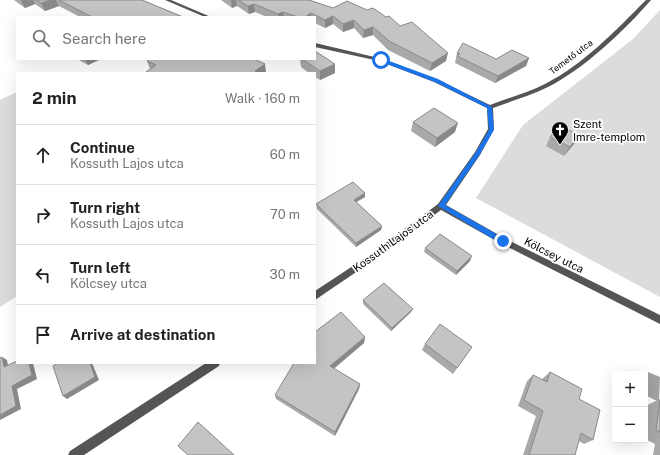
<!DOCTYPE html>
<html lang="en">
<head>
<meta charset="utf-8">
<style>
	:root { --surface:#fff; --page:#f6f6f6; --text:#222; --muted:#767676; --line:#e0e0e0 }
	body { margin:0; font-family:"Public Sans",sans-serif; background:var(--page); color:var(--text) }
	.controls { position:absolute; right:12px; bottom:12px; display:grid; overflow:hidden; border-radius:0px; box-shadow:0 4px 16px #0002 }
	.controls button { width:36px; height:36px; display:grid; place-items:center; padding:0; border:0; border-bottom:1px solid var(--line); background:var(--surface); color:var(--text); font:20px sans-serif }
	.stop { position:absolute; width:12px; height:12px; margin:-9px; border:3px solid #1a73e8; border-radius:50%; background:#fff }
	.stop.end { background:#1a73e8; border-color:#fff; box-shadow:0 1px 4px #0008 }
	.list { margin:0; padding:0; list-style:none }
	h2 { display:flex; justify-content:space-between; align-items:center; height:52px; margin:0; padding:0 16px; font-size:17px }
	h2 small { font-size:13px; font-weight:400; color:var(--muted) }
	.list li { display:grid; grid-template-columns:26px 1fr auto; gap:12px; align-items:center; box-sizing:border-box; height:60px; padding:0 16px; border-top:1px solid var(--line) }
	.list b { display:block; font-size:15px; white-space:nowrap }
	.list p { margin:0; font-size:13px; white-space:nowrap; color:var(--muted) }
	.list em { font-size:13px; font-style:normal; color:var(--muted) }
	.icon { flex:none; width:22px; height:22px; fill:none; stroke:currentColor; stroke-width:2; stroke-linecap:round; stroke-linejoin:round }
	.map { position:relative; flex:none; width:660px; height:455px; overflow:hidden }
	.search { position:absolute; background:var(--surface); box-shadow:0 4px 16px #0002; left:16px; top:16px; width:300px; height:44px; display:flex; align-items:center; gap:10px; box-sizing:border-box; padding:0 14px; border-radius:0px; color:var(--muted); font-size:15px }
	.panel { position:absolute; background:var(--surface); box-shadow:0 4px 16px #0002; left:16px; top:72px; width:300px; height:292px; border-radius:0px }
	.map>svg:first-child { display:block }
</style>
</head>
<body>
<div class="map">
<svg width="660" height="455" viewBox="0 0 660 455">
	<rect width="100%" height="100%" fill="#fff"/>
	<!-- green -->
	<path fill="#dcdcdc" d="M660,10V297L476,198L523,125L633,39Z
		M17,92V296L0,307V100Z"/>
	<!-- water -->
	<path fill="#a3a3a3" d="M648,372L660,377L659,402L645,395Z"/>
	<g fill="none" stroke-linecap="round" stroke-linejoin="round">
		<!-- minor -->
		<path fill="#555" fill-rule="evenodd" d="M165,0H171L211,17H205Z
			M646,0H651C625,30 584,69 548,87C530,96 511,101 493,108L494,129L480,155L446,205L506,239L660,315V324L500,243L441,210L374,260L315,300V291L368,256L438,204L475,152L488,129L487,108L434,82L379,61L315,47V43L383,59L438,80L490,105C508,98 527,93 545,84C584,64 615,31 646,0Z
			M206,363H220L219,366L84,455H68L70,451Z"/>
	</g>
	<!-- wall -->
	<path fill="#a9a9a9" d="M14,0H142L183,17H80L59,6L45,11L35,4L25,8Z
		M221,0H309L333,8L386,17L400,26L446,61L430,71L388,50L373,35L363,38L354,28L343,32L333,24L325,28L315,23V17H267L255,12L249,14L237,6L232,8Z
		M457,53L496,59L529,58L526,66L495,83L455,63Z
		M77,59H101L88,65Z
		M300,59H315L335,73L320,80L315,77V73H309L301,67Z
		M147,61L266,73H146V72L150,69Z
		M413,122L455,132L435,147L411,131Z
		M550,137L574,144L564,156L546,146Z
		M365,193V197L356,202L382,226L381,230L356,247L317,209L316,204Z
		M425,248L470,261L456,275L424,252Z
		M363,300L413,309L411,312L391,331L363,304Z
		M365,337L364,343L333,369L360,384L359,389L335,436L276,399L275,395Z
		M425,344L472,347L453,374L422,350Z
		M550,372L579,399L593,440L584,444L579,441L575,455H523L536,416L518,406L527,381L533,375L542,380L543,378Z
		M660,399V455H653L655,444L645,439V406Z"/>
	<!-- shaded-wall -->
	<path fill="#898989" d="M21,0H33L35,4L25,8Z
		M51,0H56L59,6L45,11L41,3Z
		M231,0H236L237,6L232,8Z
		M254,4L255,12L249,14L248,6Z
		M283,12L284,17H278V14Z
		M311,13V17H305Z
		M333,16V24L325,28V20Z
		M354,20V28L343,32V24Z
		M373,27V35L363,38L364,30Z
		M448,53L446,61L430,71L432,63Z
		M529,58L526,66L495,83L498,76Z
		M85,59H101L88,65Z
		M265,64L266,73H255V71Z
		M335,64V73L320,80V71Z
		M458,123L455,132L435,147L437,138Z
		M579,135L574,144L564,156L570,147Z
		M365,193V197L353,204L354,200Z
		M382,226L381,230L356,247V243Z
		M472,256L470,261L456,275L457,271Z
		M413,309L411,312L391,331L392,328Z
		M365,337L364,343L330,372V366Z
		M2,357L7,360L9,371L4,367Z
		M29,363H33L37,379L17,389L21,409L0,420V415L12,386Z
		M90,363H92L99,380L67,399L63,396Z
		M360,384L359,389L335,436V432Z"/>
	<!-- building -->
	<path fill="#c4c4c4" stroke="#898989" d="M36,0H51L41,3Z
		M59,0H142L183,17H92Z
		M238,0H309L333,8L347,1L367,10L373,8L386,17L389,16L400,26L412,22L448,53L432,63L389,41L373,27L364,30L354,20L343,24L333,16L325,20L311,13L305,17H298L283,12L278,14L254,4L248,6Z
		M463,43L496,59L512,50L529,58L498,76L457,56L460,54L457,53Z
		M315,51L335,64L320,71L302,59H315Z
		M150,59H254L265,64L255,71L259,73H149L146,72L156,65L147,61Z
		M434,108L458,123L437,138L413,122Z
		M560,126L579,135L570,147L550,137Z
		M353,182L365,193L354,200L382,226L356,243L316,204Z
		M440,234L472,256L457,271L425,248Z
		M384,283L413,309L392,328L363,300Z
		M341,312L365,337L330,366L360,384L335,432L275,395L294,363H315V332Z
		M440,324L472,347L457,368L425,344Z
		M2,357L4,367L17,361V363H29L32,375L12,386L16,406L0,415V358Z
		M58,363H90L95,377L63,396L53,366Z
		M550,372L582,389L579,399L600,410L593,440L581,433L575,455H529L543,411L524,400L533,375L547,382Z
		M660,400V432L656,430Z
		M198,422L234,455H188L178,446Z"/>
	<!-- route -->
	<path fill="#1a73e8" d="M381,58L438,79L492,107L494,130L480,154L445,205L505,239V243H500L438,206L476,152L489,130L487,108L435,82L379,61Z"/>
	<!-- icons -->
	<defs>
		<g id="church-pin" transform="scale(0.9)"><path d="M0 17L-7.5 6A9.5 9.5 0 1 1 7.5 6Z" fill="#000" stroke="#fff"/><path d="M-1.2-6h2.4v3.5h3.3v2.4h-3.3V6h-2.4V-.1h-3.3v-2.4h3.3Z" fill="#fff"/></g>
	</defs>
	<g fill-rule="evenodd">
		<use href="#church-pin" x="560" y="130"/>
	</g>
	<g text-anchor="middle" stroke-width="3.5" stroke-linejoin="round" paint-order="stroke">
		<!-- far-street labels -->
		<g font-size="9" fill="#000" stroke="#fff">
			<text transform="translate(571 57) rotate(-37)" y="3">Temető utca</text>
		</g>
		<!-- poi labels -->
		<g font-size="11" fill="#000" stroke="#fff" text-anchor="start">
			<text x="573" y="128">Szent<tspan x="573" dy="13">Imre-templom</tspan></text>
		</g>
		<!-- street labels -->
		<g font-size="11" fill="#000" stroke="#fff">
			<text transform="translate(393 241) rotate(-36)" y="4">Kossuth Lajos utca</text>
			<text transform="translate(554 255) rotate(27)" y="4">Kölcsey utca</text>
		</g>
	</g>
</svg>
<div class="controls">
<button>+</button>
<button>−</button>
</div>
<div class="stop" style="left:381px;top:60px"></div>
<div class="stop end" style="left:503px;top:241px"></div>
<div class="search"><svg class="icon" aria-label="search" viewBox="0 0 24 24"><circle cx="10" cy="10" r="6"/><path d="M15 15l6 6"/></svg>Search here</div>
<section class="panel">
<h2>2 min<small>Walk · 160 m</small></h2>
<ul class="list">
<li><svg class="icon" aria-label="ahead" viewBox="0 0 24 24"><path d="M12 20V5M6 11l6-6 6 6"/></svg><div><b>Continue</b><p>Kossuth Lajos utca</p></div><em>60 m</em></li>
<li><svg class="icon" aria-label="right" viewBox="0 0 24 24"><path d="M7 20v-9h11M14 6l5 5-5 5"/></svg><div><b>Turn right</b><p>Kossuth Lajos utca</p></div><em>70 m</em></li>
<li><svg class="icon" aria-label="left" viewBox="0 0 24 24"><path d="M17 20v-9H6M10 6l-5 5 5 5"/></svg><div><b>Turn left</b><p>Kölcsey utca</p></div><em>30 m</em></li>
<li><svg class="icon" aria-label="arrive" viewBox="0 0 24 24"><path d="M6 21V4h12l-3 4 3 4H6"/></svg><div><b>Arrive at destination</b></div></li>
</ul>
</section>
</div>
</body>
</html>
